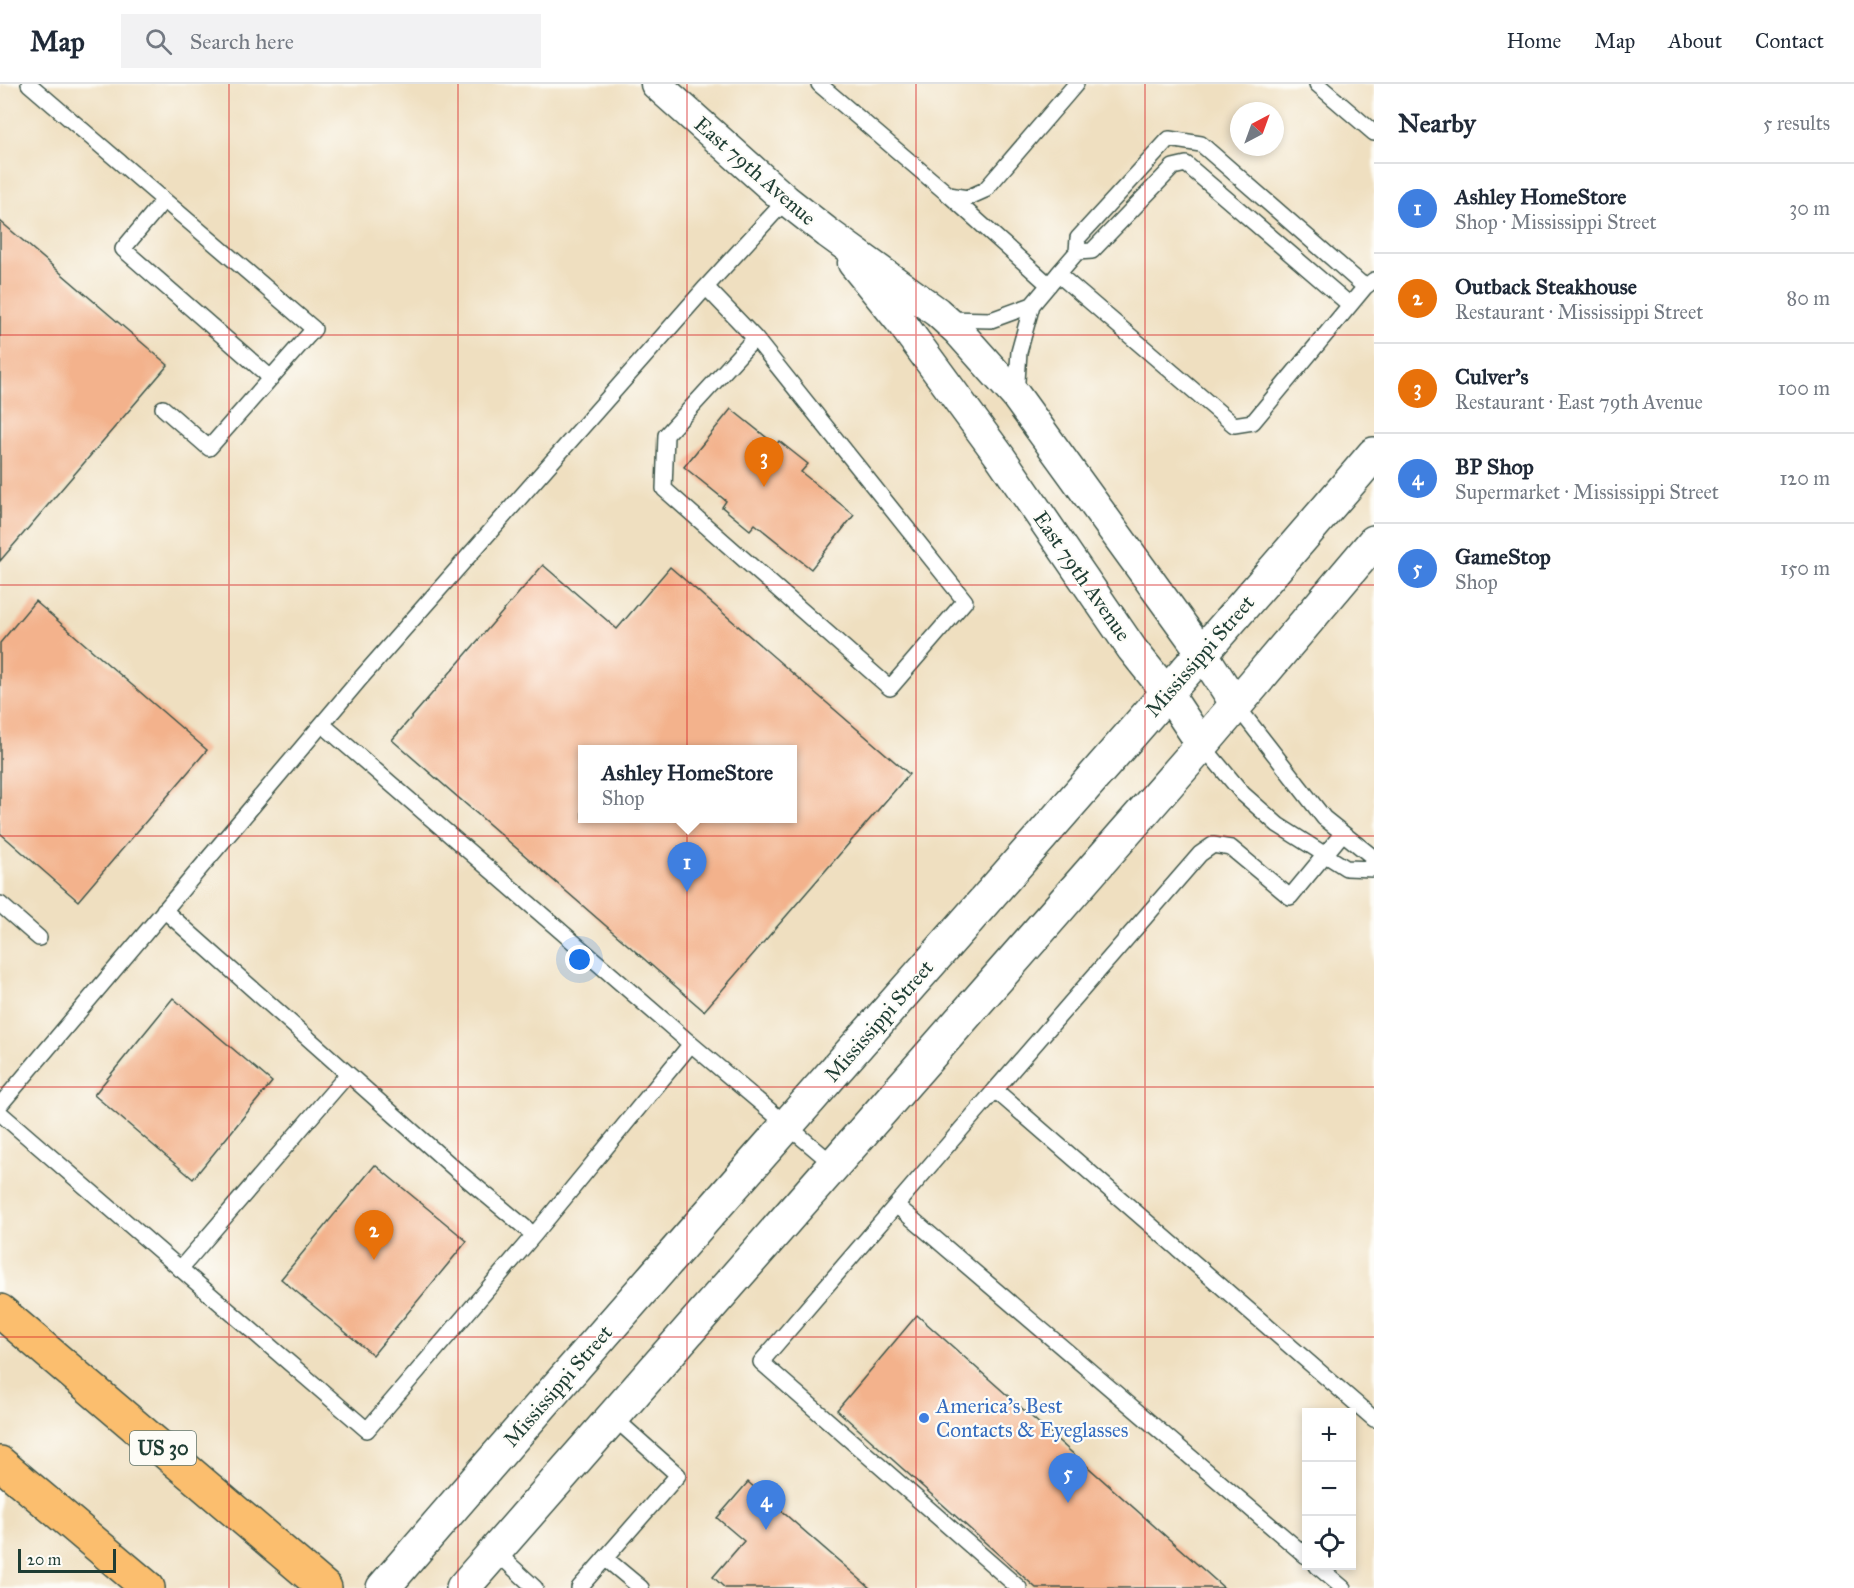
<!DOCTYPE html>
<html lang="en">
<head>
<meta charset="utf-8">
<style>
	:root { --surface:#fff; --page:#f2f2f3; --text:#1f2937; --muted:#747a83; --line:#e0e1e3; --accent:#1f6fb2 }
	body { margin:0; font-family:"IM FELL Great Primer",serif; background:var(--page); color:var(--text) }
	.controls { position:absolute; right:18px; bottom:18px; display:grid; overflow:hidden; border-radius:0px; box-shadow:0 3px 9px #0003 }
	.controls button { width:54px; height:54px; display:grid; place-items:center; padding:0; border:0; border-bottom:2px solid var(--line); background:var(--surface); color:var(--text); font:30px sans-serif }
	.compass { position:absolute; left:1230px; top:18px; width:54px; height:54px; border-radius:50%; background:var(--surface); box-shadow:0 3px 9px #0003; rotate:41deg }
	.scale { position:absolute; left:18px; bottom:15px; width:98px; box-sizing:border-box; padding-left:6px; border:3px solid #1f3d34; border-top:0; font-size:16px; line-height:21px; white-space:nowrap; color:#1f3d34; -webkit-text-stroke:4px #fdfcf7; paint-order:stroke }
	.you { position:absolute; left:580px; top:876px; width:21px; height:21px; margin:-15px; border:4px solid #fff; border-radius:50%; background:#1a73e8; box-shadow:0 0 0 9px #1a73e833 }
	.badge { display:grid; place-items:center; width:39px; height:39px; border-radius:50%; background:var(--accent); color:#fff; font-size:20px; font-weight:700 }
	.pin { position:absolute; translate:-50% -50px; filter:drop-shadow(0 2px 3px #0008) }
	.pin::after { content:''; position:absolute; top:32px; width:21px; height:18px; background:inherit; clip-path:polygon(0 0,100% 0,50% 100%) }
	.popup { position:absolute; left:578px; top:661px; width:219px; height:78px; box-sizing:border-box; display:grid; place-content:center; border-radius:0px; background:var(--surface); filter:drop-shadow(0 2px 4px #0005); font-size:20px; white-space:nowrap; color:var(--muted) }
	.popup b { font-size:22px; color:var(--text) }
	.popup::after { content:''; position:absolute; left:50%; top:100%; margin-left:-12px; border:12px solid transparent; border-top-color:var(--surface) }
	.list { margin:0; padding:0; list-style:none }
	h2 { display:flex; justify-content:space-between; align-items:center; height:78px; margin:0; padding:0 24px; font-size:26px }
	h2 small { font-size:20px; font-weight:400; color:var(--muted) }
	.list li { display:grid; grid-template-columns:39px 1fr auto; gap:18px; align-items:center; box-sizing:border-box; height:90px; padding:0 24px; border-top:2px solid var(--line) }
	.list b { display:block; font-size:22px; white-space:nowrap }
	.list p { margin:0; font-size:20px; white-space:nowrap; color:var(--muted) }
	.list em { font-size:20px; font-style:normal; color:var(--muted) }
	.icon { flex:none; width:33px; height:33px; fill:none; stroke:currentColor; stroke-width:2; stroke-linecap:round; stroke-linejoin:round }
	.map { position:relative; flex:none; width:1374px; height:1504px; overflow:hidden }
	header { display:flex; align-items:center; gap:36px; box-sizing:border-box; height:84px; padding:0 30px; background:var(--surface); border-bottom:2px solid var(--line) }
	header strong { font-size:28px }
	nav { display:flex; gap:33px; margin-inline-start:auto; font-size:21px }
	.search { width:420px; height:54px; background:var(--page); display:flex; align-items:center; gap:15px; box-sizing:border-box; padding:0 21px; border-radius:0px; color:var(--muted); font-size:22px }
	main { display:flex }
	aside { flex:1; background:var(--surface) }
	.map>svg:first-child { display:block }
</style>
</head>
<body>
<header>
<strong>Map</strong>
<div class="search"><svg class="icon" aria-label="search" viewBox="0 0 24 24"><circle cx="10" cy="10" r="6"/><path d="M15 15l6 6"/></svg>Search here</div>
<nav><a>Home</a><a>Map</a><a>About</a><a>Contact</a></nav>
</header>
<main>
<div class="map">
<svg width="1374" height="1504" viewBox="0 0 1374 1504">
	<rect width="100%" height="100%" fill="#fdfcf7"/>
	<filter id="ink" filterUnits="userSpaceOnUse"><feTurbulence type="fractalNoise" baseFrequency=".0167" numOctaves="2"/><feDisplacementMap in="SourceGraphic" scale="12" xChannelSelector="R" yChannelSelector="G"/><feConvolveMatrix kernelMatrix="1 2 1 2 8 2 1 2 1" color-interpolation-filters="sRGB"/></filter>
	<filter id="wash" filterUnits="userSpaceOnUse"><feTurbulence type="fractalNoise" baseFrequency=".008" numOctaves="4" result="noise"/><feDisplacementMap in="SourceGraphic" scale="24" xChannelSelector="R" yChannelSelector="G"/><feGaussianBlur stdDeviation="1.35" result="paint"/><feColorMatrix in="noise" values="0 0 0 0 0 0 0 0 0 0 0 0 0 0 0 0 0 1.4 0 .05"/><feComposite in="paint" operator="in"/></filter>
	<g filter="url(#wash)">
		<rect width="100%" height="100%" fill="#efdfc0"/>
		<g id="blocks">
			<!-- building -->
			<path fill="#f3b28c" fill-rule="evenodd" d="M0,137L168,281L0,477Z
				M731,325L776,361L779,357L808,380L801,388L854,431L811,485L755,440L750,446L722,423L726,417L684,383Z
				M543,481L617,545L670,483L909,690L704,927L392,656ZM582,666H792V734H582Z
				M35,517L207,666L78,817L0,749V559Z
				M173,914L272,998L193,1095L94,1011Z
				M375,1081L467,1157L373,1271L281,1195Z
				M917,1231L1224,1504H1036L837,1326Z
				M748,1398L870,1504H725L713,1493L744,1457L717,1434Z"/>
		</g>
	</g>
	<g filter="url(#ink)">
		<use href="#blocks" fill-opacity="0" stroke="#3e5549" stroke-width="1.5"/>
		<g fill="none" stroke-linecap="round" stroke-linejoin="round">
			<!-- service casing -->
			<g stroke="#3e5549" stroke-width="18">
				<path id="service" d="M29,0L314,245L209,364L163,324
					M819,0L949,111L967,114L985,106L1076,0
					M1317,0L1374,49
					M949,111L1049,201
					M164,116L123,165L271,294
					M1077,168L1092,167L1173,83L1186,80L1350,221
					M1058,190L1077,168L1078,154L1169,55L1201,60L1365,203
					M947,235L991,236L1032,221
					M755,254L965,517L890,604L664,405L666,351L755,254L706,203L786,116
					M1016,311L1019,268L1032,221L1058,190L1234,341L1253,338L1365,203L1374,196
					M1236,621L1324,734L1374,774
					M1202,661L1243,710L1278,741L1346,784L1374,785
					M0,820L39,854
					M164,826L455,1085L534,1151
					M691,960L834,1081
					M995,1006L1200,770L1213,761L1231,764L1290,813L1342,750
					M0,1021L360,595L706,203
					M0,1029L367,1346L534,1151L691,960L322,640
					M896,1121L1306,1472
					M180,1185L348,990
					M495,1467L535,1504
					M605,1474L641,1504
					M1317,1482L1343,1504
					M579,1504L678,1391L613,1333
					M1019,1504L761,1278L995,1006L1374,1335"/>
			</g>
			<!-- minor casing -->
			<g stroke="#3e5549" stroke-width="33">
				<path id="minor" d="M656,0L786,116L828,149L937,228L958,247L1016,312L1203,570L1236,621
					M853,179L901,238L1001,374L1132,565L1168,610L1202,661"/>
			</g>
			<!-- tertiary casing -->
			<g stroke="#3e5549" stroke-width="36">
				<path id="tertiary" d="M383,1504C710,1123 1048,751 1374,370
					M463,1504L1202,661L1374,458"/>
			</g>
			<!-- trunk casing -->
			<g stroke="#3e5549" stroke-width="36">
				<path id="trunk" d="M0,1227L325,1504
					M0,1379L148,1504"/>
			</g>
			<!-- service -->
			<use href="#service" stroke="#fff" stroke-width="15"/>
			<!-- minor -->
			<use href="#minor" stroke="#fff" stroke-width="30"/>
			<!-- tertiary -->
			<use href="#tertiary" stroke="#fff" stroke-width="33"/>
			<!-- trunk -->
			<use href="#trunk" stroke="#fbbe6e" stroke-width="33"/>
		</g>
	</g>
	<!-- grid -->
	<path fill="none" stroke="#d62828" stroke-width="1.5" stroke-opacity="0.55" d="M229,0V1504M458,0V1504M687,0V1504M916,0V1504M1145,0V1504M0,251H1374M0,501H1374M0,752H1374M0,1003H1374M0,1253H1374"/>
	<!-- markers -->
	<circle fill="#3f7fe0" stroke="#fdfcf7" stroke-width="2" cx="924" cy="1334" r="6"/>
	<g text-anchor="middle" stroke-width="4.5" stroke-linejoin="round" paint-order="stroke">
		<!-- shield labels -->
		<rect fill="#fdfcf7" stroke="#62766e" stroke-width="1.5" x="130" y="1347" width="66" height="34" rx="4.5"/>
		<g font-size="20" font-weight="bold" fill="#1f3d34">
			<text x="163" y="1371">US 30</text>
		</g>
		<!-- street labels -->
		<g font-size="21" fill="#1f3d34" stroke="#fdfcf7">
			<text transform="translate(755 87) rotate(41)" y="7">East 79th Avenue</text>
			<text transform="translate(1082 492) rotate(55)" y="7">East 79th Avenue</text>
			<text transform="translate(1200 572) rotate(-49)" y="7">Mississippi Street</text>
			<text transform="translate(879 937) rotate(-49)" y="7">Mississippi Street</text>
			<text transform="translate(558 1302) rotate(-49)" y="7">Mississippi Street</text>
		</g>
		<!-- shop labels -->
		<g font-size="21" fill="#366cbe" stroke="#fdfcf7" text-anchor="start">
			<text x="936" y="1329">America's Best<tspan x="936" dy="24">Contacts &amp; Eyeglasses</tspan></text>
		</g>
	</g>
</svg>
<div class="controls">
<button>+</button>
<button>−</button>
<button><svg class="icon" aria-label="locate" viewBox="0 0 24 24"><circle cx="12" cy="12" r="6"/><path d="M12 2v4M12 18v4M2 12h4M18 12h4"/></svg></button>
</div>
<svg class="compass" viewBox="-18 -18 36 36"><path d="M0-13l5 13h-10z" fill="#e53935"/><path d="M0 13l5-13h-10z" fill="#747a83"/></svg>
<div class="scale">20 m</div>
<div class="you"></div>
<div class="pin badge" style="left:687px;top:808px;background:#3f7fe0">1</div>
<div class="popup"><b>Ashley HomeStore</b>Shop</div>
<div class="pin badge" style="left:374px;top:1176px;background:#e8710a">2</div>
<div class="pin badge" style="left:764px;top:403px;background:#e8710a">3</div>
<div class="pin badge" style="left:766px;top:1446px;background:#3f7fe0">4</div>
<div class="pin badge" style="left:1068px;top:1419px;background:#3f7fe0">5</div>
</div>
<aside>
<h2>Nearby<small>5 results</small></h2>
<ul class="list">
<li><span class="badge" style="background:#3f7fe0">1</span><div><b>Ashley HomeStore</b><p>Shop · Mississippi Street</p></div><em>30 m</em></li>
<li><span class="badge" style="background:#e8710a">2</span><div><b>Outback Steakhouse</b><p>Restaurant · Mississippi Street</p></div><em>80 m</em></li>
<li><span class="badge" style="background:#e8710a">3</span><div><b>Culver's</b><p>Restaurant · East 79th Avenue</p></div><em>100 m</em></li>
<li><span class="badge" style="background:#3f7fe0">4</span><div><b>BP Shop</b><p>Supermarket · Mississippi Street</p></div><em>120 m</em></li>
<li><span class="badge" style="background:#3f7fe0">5</span><div><b>GameStop</b><p>Shop</p></div><em>150 m</em></li>
</ul>
</aside>
</main>
</body>
</html>
